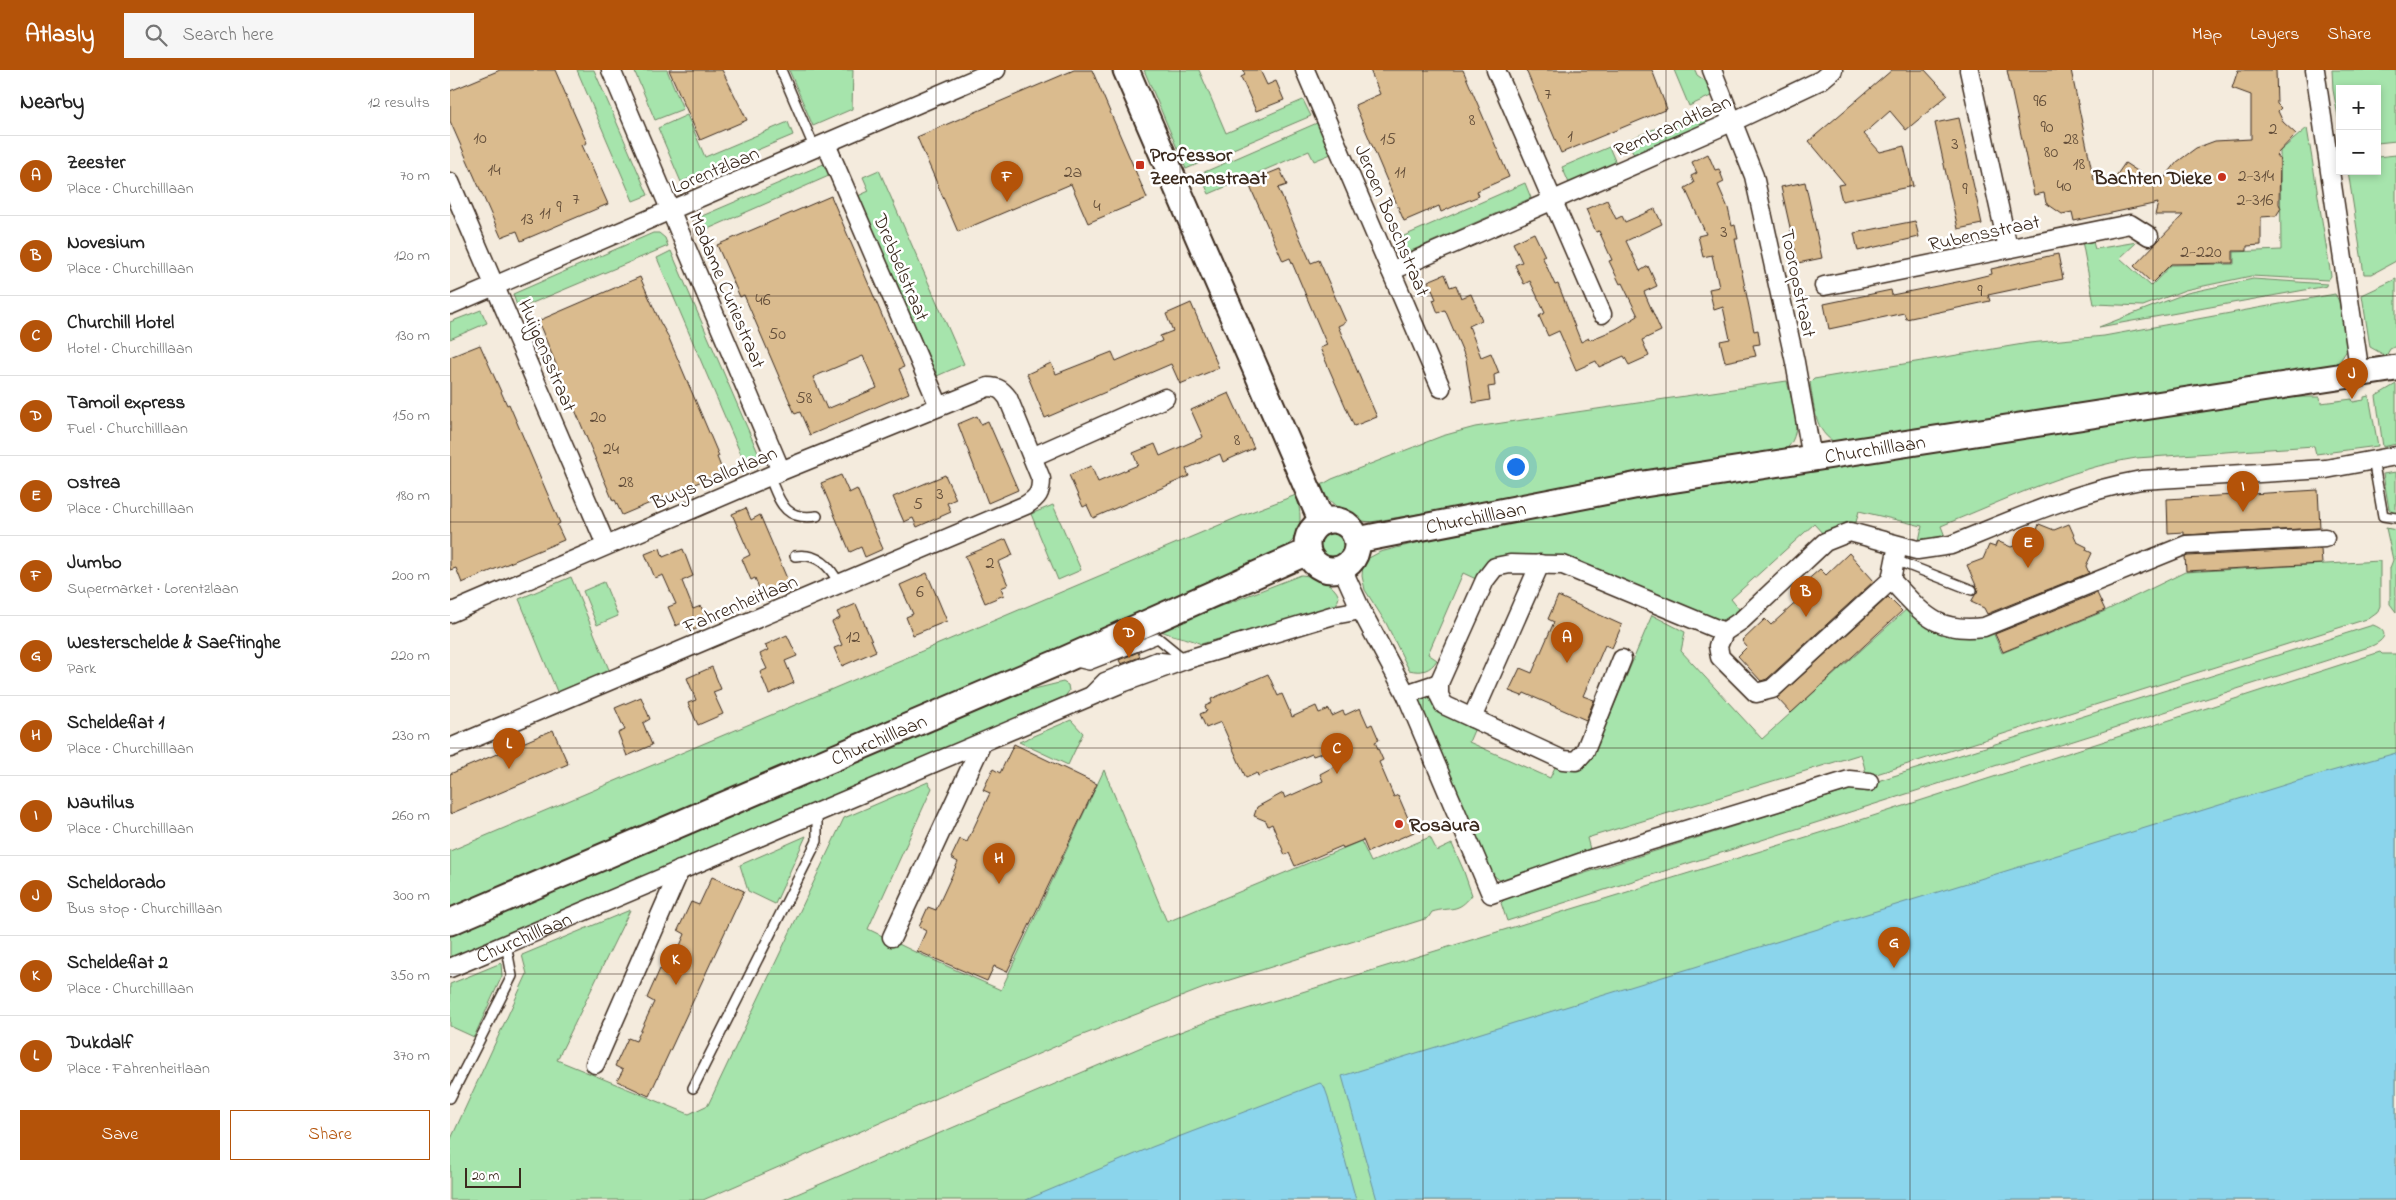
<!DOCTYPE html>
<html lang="en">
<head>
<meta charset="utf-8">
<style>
	:root { --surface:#fff; --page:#f6f6f6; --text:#222; --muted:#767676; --line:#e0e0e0; --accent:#b45309 }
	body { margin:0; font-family:"Indie Flower",sans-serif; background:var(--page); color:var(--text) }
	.controls { position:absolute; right:15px; top:15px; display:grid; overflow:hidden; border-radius:0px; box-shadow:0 2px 8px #0003 }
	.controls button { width:45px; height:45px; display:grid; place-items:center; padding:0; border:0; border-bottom:1px solid var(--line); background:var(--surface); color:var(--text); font:25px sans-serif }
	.scale { position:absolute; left:15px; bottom:12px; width:56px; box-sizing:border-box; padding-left:5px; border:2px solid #3b2a1e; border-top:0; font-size:14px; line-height:18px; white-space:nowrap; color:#3b2a1e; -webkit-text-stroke:4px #fff; paint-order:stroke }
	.you { position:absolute; left:1065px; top:396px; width:18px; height:18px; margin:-12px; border:4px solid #fff; border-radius:50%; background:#1a73e8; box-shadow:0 0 0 8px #1a73e833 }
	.badge { display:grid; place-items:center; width:32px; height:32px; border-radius:50%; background:var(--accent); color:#fff; font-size:16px; font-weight:700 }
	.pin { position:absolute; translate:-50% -41px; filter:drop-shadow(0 1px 2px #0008) }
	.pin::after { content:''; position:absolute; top:26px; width:18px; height:15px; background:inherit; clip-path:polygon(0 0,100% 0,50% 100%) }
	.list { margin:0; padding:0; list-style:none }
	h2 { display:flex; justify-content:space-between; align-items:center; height:65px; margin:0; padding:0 20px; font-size:21px }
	h2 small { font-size:16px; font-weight:400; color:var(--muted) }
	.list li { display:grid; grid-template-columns:32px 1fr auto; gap:15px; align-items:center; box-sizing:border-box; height:80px; padding:0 20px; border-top:1px solid var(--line) }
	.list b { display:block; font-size:19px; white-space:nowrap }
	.list p { margin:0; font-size:16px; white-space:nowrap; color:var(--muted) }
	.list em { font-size:16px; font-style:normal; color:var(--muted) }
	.actions { display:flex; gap:10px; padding:15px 20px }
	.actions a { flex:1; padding:11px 0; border:1px solid var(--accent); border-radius:0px; text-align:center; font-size:18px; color:var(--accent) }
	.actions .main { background:var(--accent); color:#fff }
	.icon { flex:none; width:28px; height:28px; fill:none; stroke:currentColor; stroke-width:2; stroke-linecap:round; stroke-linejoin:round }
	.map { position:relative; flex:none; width:1946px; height:1130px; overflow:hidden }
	header { display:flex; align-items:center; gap:30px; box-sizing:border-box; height:70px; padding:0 25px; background:var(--accent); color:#fff }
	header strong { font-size:24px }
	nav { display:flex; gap:28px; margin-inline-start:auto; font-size:18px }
	.search { width:350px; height:45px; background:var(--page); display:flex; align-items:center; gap:12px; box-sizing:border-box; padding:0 18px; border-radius:0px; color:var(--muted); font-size:19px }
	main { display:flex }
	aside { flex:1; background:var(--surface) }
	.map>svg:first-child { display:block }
</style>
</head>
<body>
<header>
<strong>Atlasly</strong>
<div class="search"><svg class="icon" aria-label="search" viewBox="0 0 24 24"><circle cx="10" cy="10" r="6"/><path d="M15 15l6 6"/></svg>Search here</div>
<nav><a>Map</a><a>Layers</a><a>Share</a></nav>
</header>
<main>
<aside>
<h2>Nearby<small>12 results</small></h2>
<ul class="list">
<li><span class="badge">A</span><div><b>Zeester</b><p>Place · Churchilllaan</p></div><em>70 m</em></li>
<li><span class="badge">B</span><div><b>Novesium</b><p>Place · Churchilllaan</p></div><em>120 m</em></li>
<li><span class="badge">C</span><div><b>Churchill Hotel</b><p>Hotel · Churchilllaan</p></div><em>130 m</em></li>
<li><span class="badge">D</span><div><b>Tamoil express</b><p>Fuel · Churchilllaan</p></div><em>150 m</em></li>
<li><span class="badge">E</span><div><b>Ostrea</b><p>Place · Churchilllaan</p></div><em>180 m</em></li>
<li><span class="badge">F</span><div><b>Jumbo</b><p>Supermarket · Lorentzlaan</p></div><em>200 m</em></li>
<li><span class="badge">G</span><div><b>Westerschelde &amp; Saeftinghe</b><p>Park</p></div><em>220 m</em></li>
<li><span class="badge">H</span><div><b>Scheldeflat 1</b><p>Place · Churchilllaan</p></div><em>230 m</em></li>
<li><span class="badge">I</span><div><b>Nautilus</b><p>Place · Churchilllaan</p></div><em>260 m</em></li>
<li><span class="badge">J</span><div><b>Scheldorado</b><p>Bus stop · Churchilllaan</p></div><em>300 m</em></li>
<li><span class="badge">K</span><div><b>Scheldeflat 2</b><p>Place · Churchilllaan</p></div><em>350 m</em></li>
<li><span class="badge">L</span><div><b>Dukdalf</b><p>Place · Fahrenheitlaan</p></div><em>370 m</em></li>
</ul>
<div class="actions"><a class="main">Save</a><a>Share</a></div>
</aside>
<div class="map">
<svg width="1946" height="1130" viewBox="0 0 1946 1130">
	<rect width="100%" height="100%" fill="#f4ebdd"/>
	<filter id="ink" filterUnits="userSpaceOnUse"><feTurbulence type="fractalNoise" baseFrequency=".02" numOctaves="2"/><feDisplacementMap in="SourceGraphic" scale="10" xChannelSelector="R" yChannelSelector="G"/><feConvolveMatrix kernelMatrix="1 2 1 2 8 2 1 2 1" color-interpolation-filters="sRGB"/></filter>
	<g filter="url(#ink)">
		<!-- green -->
		<path fill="#a6e4ac" stroke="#708765" d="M127,0H144L198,125L183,131Z
			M184,0H217L233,39L205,50Z
			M339,0H403L402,39L363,56Z
			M694,0H749L776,63L853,30L861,46L736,99Z
			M1224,0H1245L1247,5L1257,12L1263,25L1239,36Z
			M1882,0H1946V71L1927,73V19H1890V57L1883,20Z
			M1252,39L1258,53L1184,85L1178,70Z
			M237,45L255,87L338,52L343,65L231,112L208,58Z
			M867,53L881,84L864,91L859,81L759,124L750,104Z
			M1857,58L1881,206L1878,210L1801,206L1735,220L1693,236L1644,234L1632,171L1642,169L1645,179L1687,172L1670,188L1701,216L1721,195L1784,194V182L1831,180L1830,81Z
			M1159,77L1166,93L1119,113L1112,97Z
			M1946,85V191L1922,204H1914L1898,101H1927V87Z
			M376,93L381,105L251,162L245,149Z
			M429,100L514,294L487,306L408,126L419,121L413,107Z
			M1075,113L1081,128L954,184L947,169Z
			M203,163H209L215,168L218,176L68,239L63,224Z
			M221,181L309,385V396L298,401L207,188Z
			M1803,209L1877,214V216L1649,257L1737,223Z
			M1946,209V276L1940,279L1936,286L1920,277L1912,225Z
			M1885,224L1889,231L1897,280L1890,291L1879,297L1387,373C1364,364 1364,334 1360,313L1364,309L1579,273L1654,266Z
			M31,240L37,253L0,269V252Z
			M1337,311C1342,335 1356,364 1333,382L921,452C900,451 880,433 868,417L882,409L992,366L1025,357Z
			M1946,314V374L1933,377L1926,326Z
			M1919,326L1928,376L1866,384L1864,376L1686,388C1618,399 1555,430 1491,456L1496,469L1469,471L1472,456L1409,441L1405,456L1389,455L1374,465L1364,454L1281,529L1290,540L1280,549L1261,551L1126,490C1103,485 1057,480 1037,493C1033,496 1029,504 1026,509L1013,503L978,584L987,590C980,601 972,603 959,600L936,553L915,520L912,506L913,495L917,489L930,482L1046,453L1164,432L1842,327H1870L1871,333L1902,329L1903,332L1914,330V327Z
			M1946,402V445L1939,439L1933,404Z
			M846,425C852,444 853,463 837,476L701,543L0,844V781L793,445Z
			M603,435L631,500L608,510L581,444Z
			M1936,458L1946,460V542L1940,534V498L1943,490Z
			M869 475a13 13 0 1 1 26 0a13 13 0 1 1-26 0Z
			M1930,491V536L1927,543L1920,548L1417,707L1411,684L1137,768L1141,783L1052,812L1042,804L967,630L980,628L985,631L989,643L1025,658L1019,672L1100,708L1106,695L1130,696L1142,688L1202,545L1235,562L1231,581L1312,669L1458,538C1491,562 1500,573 1543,562L1552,583L1655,541L1735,502Z
			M851,505C866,506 884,513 889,527L886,536L751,574C737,567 723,567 709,560Z
			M121,507L160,602L108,624L69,529Z
			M154,512L168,546L147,555L133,521Z
			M1923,555C1942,562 1933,572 1919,577L1057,851L1051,833L1056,828Z
			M1930,582L1932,584H1946V1130H333L694,976L761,950L1392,756Z
			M613,612L618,615L619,621L614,628L606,632L0,890V864L551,627Z
			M621,650L633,663L618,695L569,672Z
			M654,700L717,852L911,771L921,792L980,767L987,781L1002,774L1013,799L1022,825C1007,844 1002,836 982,842L978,848L754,918L625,968L253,1130H0V1071L77,904L72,885L180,840L107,990L239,1044L258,1035L394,748L478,712L482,718L418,859L463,881L551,920Z
			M356,766L325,834L298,821L290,795Z
			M51,893L52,906L24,967L0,956V914Z"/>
		<!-- water -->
		<path fill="#8bd5ec" stroke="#6b919a" d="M1946,683V1130H927L892,1006L1857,708Z
			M870,1013L874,1016L878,1027L906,1130H576L702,1077Z"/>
		<!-- building -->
		<path fill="#dabb8e" stroke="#3b2a1e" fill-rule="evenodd" d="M50,0H105L137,73L132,75L158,134L71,171L67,161L51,167L0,51V21Z
			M219,0H272L297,50L250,70Z
			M624,0H642L697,128L638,153L621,114L508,162L467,67Z
			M793,0H810L817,15L826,11L834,30L806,41L791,7L795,5Z
			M920,0H1013L1059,107L1027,121L1029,126L1007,135L991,142L989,136L954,151L905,35L930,24Z
			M1076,0H1202L1217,39L1111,83Z
			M1442,0H1475L1498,25L1456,60L1440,41L1414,64L1430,82L1454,76L1463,116L1392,131L1388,115L1395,114L1359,71Z
			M1557,0H1621L1644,111L1666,106L1675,93L1709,115L1727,92L1746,78L1765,71L1801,69V25L1782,18L1788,0H1826L1827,34L1831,38L1828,41L1833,52L1846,64L1826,85L1830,90L1829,134L1831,138L1826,146L1811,147V175L1797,176V181H1783V193L1721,194L1702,213L1684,196L1733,145H1705L1708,133L1624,151L1622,142L1612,144L1596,133L1594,123L1584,125Z
			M1509,48L1532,154L1508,159L1485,53Z
			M1258,84L1265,100L1269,99L1274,112L1268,115L1278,138L1282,156L1285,155L1288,169H1285L1304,261L1308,260L1310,274L1303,275L1306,286L1275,292L1270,271L1280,269L1273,237L1264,240L1259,219L1269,217L1262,185L1253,187L1248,166L1256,164L1235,118L1244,113L1241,106L1247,103L1242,92Z
			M830,99L837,115L828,118L861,193L869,190L896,252L888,256L927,347L904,356L870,278L877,275L840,188L833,191L798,112Z
			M1355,112L1372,188L1348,193L1331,117Z
			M381,126L454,297L449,299L459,323L360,365L350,342L345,344L294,225L290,227L267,175ZM413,286L427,318L377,339L363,307Z
			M1157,130L1166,149L1172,146L1175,152L1205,139L1212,154L1176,171L1190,201L1198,196L1207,216L1194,222L1211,261L1192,270L1199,286L1179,295L1174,286L1149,297L1146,291L1126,300L1109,261L1098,266L1089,246L1095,243L1080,211L1074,214L1065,195L1072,192L1063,173L1084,163L1095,186H1092L1105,215L1108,214L1131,272L1139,268L1140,270L1166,259L1188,246L1172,213L1170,214L1159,191L1162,190L1149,161L1146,162L1136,139Z
			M1465,151L1469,167L1408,181L1404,163Z
			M1608,184L1613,209L1538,225L1540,231L1489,242L1456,249L1454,243L1379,259L1374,234L1441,220L1442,225L1517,210L1542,204L1541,199Z
			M995,204L1000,217L1006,215L1011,228L1021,224L1032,250L1019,256L1031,287L1041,283L1049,303L1044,305L1045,316L1038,317L1040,330L1023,333L1016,289L995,240L988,243L983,230L986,229L978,211Z
			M190,207L210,252L218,266L269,386L267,387L273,402L172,445L165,430L163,431L88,251Z
			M741,233L769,298L730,314L721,294L595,348L577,304L601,293L606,304L662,282L666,291L712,271L710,266L723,261L716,244Z
			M30,275L57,335L59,334L110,453L107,455L114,470L12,513L6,498L0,500V287Z
			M779,323L804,378L773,392L770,384L736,399L739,406L643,448L637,435L633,437L619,405L641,396L648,412L688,395L683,383L705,374L710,386L753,367L741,340Z
			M527,346L531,354L538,351L568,420L538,433L508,354Z
			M391,405L399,423L407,419L433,479L415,487L411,477L400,482L371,413Z
			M495,405L506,429L497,433L501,442L467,457L463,448L454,452L443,427Z
			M1868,420L1870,458L1734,465V462L1718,463L1717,429Z
			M296,438L301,450L310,445L341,518L318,528L313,517L309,518L305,508L301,510L292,489L300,485L282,444Z
			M1589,454L1604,460L1619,454L1627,472L1637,477L1636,480L1642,483L1636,496L1639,503L1537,544L1534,538L1521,532L1528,520L1517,495L1533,489L1539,475L1545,477L1547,471L1561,477L1575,472L1581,458L1587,460Z
			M556,469L563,485L548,492L558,515L551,518L554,525L535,533L515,486Z
			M210,478L213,487L233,479L243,506L232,511L243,539L251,536L258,554L239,562L234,552L226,556L218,537L226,534L213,505L205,508L195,484Z
			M1871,479L1872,494L1736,501L1735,487L1738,486Z
			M1399,483L1424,511L1317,609L1311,611L1288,586L1297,577L1292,571L1315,549L1321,555L1352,527L1346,520L1370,499L1376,505Z
			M477,503L497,551L463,565L456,547L463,544L450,515Z
			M1647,523L1655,540L1553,582L1545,564Z
			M1108,526L1172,555L1162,578L1155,575L1133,626L1144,630L1136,650L1074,623L1072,626L1059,621L1070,598L1082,603L1104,552L1098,549Z
			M1438,527L1452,541L1341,643L1327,628Z
			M406,534L426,581L392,596L384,578L392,575L382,552L390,548L387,542Z
			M337,565L347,586L335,591L344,613L319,624L310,602L317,599L310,584L318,580L315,575Z
			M688,582L690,587L671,594L669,590Z
			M262,597L271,619L263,622L273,644L248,655L238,633L246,630L237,608Z
			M818,604L828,626L832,624L842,647L866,636L869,643L879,639L882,646L893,641L895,645L910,638L918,656L922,654L929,670L925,672L933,690L929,692L944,727L948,725L964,762L918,782L913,770L893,778L892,776L845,796L839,783L835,785L822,754L818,756L816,751L804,746L807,737L833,723L835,728L873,711L870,704L898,689L892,676L863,686L862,684L808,706L807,703L796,708L771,652L756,658L750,644L757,641L755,636L762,633L761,629Z
			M191,627L200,649L193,653L202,675L177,686L168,663L175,660L165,638Z
			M103,660L118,694L0,744V704Z
			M564,674L647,714L557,902L544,896L537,911L467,881L476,861L469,857L478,837L486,840L508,792L501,788L510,769L517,772L540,723L533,720L543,699L550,703Z
			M262,807L294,821L199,1026L167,1011L173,1000L165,996L178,968L186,971L204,932L197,928L210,899L218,903L235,864L228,860L241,832L249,835Z"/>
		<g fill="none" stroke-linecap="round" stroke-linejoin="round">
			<!-- lane casing -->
			<g stroke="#3b2a1e" stroke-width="12">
				<path id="lane" d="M331,0L365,79
					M1923,389L1933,446L1946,448
					M319,406C330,432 334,451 367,446
					M345,486C367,483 380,495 389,514
					M1445,490L1522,520
					M626,592L639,595L708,568L735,590
					M640,621L653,608L706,587L725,589
					M243,1018L367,771V741
					M0,1028L62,906L56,874"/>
			</g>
			<!-- street casing -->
			<g stroke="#3b2a1e" stroke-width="21">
				<g id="street">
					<path d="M161,0L331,401"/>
					<path d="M855,0L991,318"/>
					<path d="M1046,0L1152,244"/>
					<path d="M1262,0L1304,106L1345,292L1362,388"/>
					<path d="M1519,0L1558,178"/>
					<path d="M1865,0L1910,304"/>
					<path d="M376,74L489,336"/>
					<path d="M0,112L156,475"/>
					<path d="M941,201L1284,51L1371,10L1383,0"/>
					<path d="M1374,216L1680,154L1699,166"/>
					<path d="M0,235L546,0"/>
					<path d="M582,387L715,328"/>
					<path d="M1448,475L1441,510L1322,619L1306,623L1270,587L1268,576L1274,562L1292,550L1375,472L1400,462L1467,480L1501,475C1563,450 1625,422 1691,410L1876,399L1946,386"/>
					<path d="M892,498L911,540L956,624L1041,824L1144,788L1399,710L1419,712"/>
					<path d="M1441,510C1473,543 1484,563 1534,557L1736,475L1875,468"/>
					<path d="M0,543L331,401L538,317C548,317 552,320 558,328L591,409C591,423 588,427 576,435L0,678"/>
					<path d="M1172,589L1135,681L1126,691L1113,690L994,635L989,625V613L1035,510L1045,497L1060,494L1113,495L1274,562"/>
					<path d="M956,624L989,613"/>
					<path d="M1022,648L1090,494"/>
					<path d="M442,867L532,673"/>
					<path id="s1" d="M0,898L672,613L735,590L884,545L911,540"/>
					<path d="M145,994L230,800"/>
				</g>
			</g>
			<!-- secondary casing -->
			<g stroke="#3b2a1e" stroke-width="29">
				<g id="secondary">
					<path d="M676,0L872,452"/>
					<circle cx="882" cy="475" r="25"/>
					<path id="s2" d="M907,470L1194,414L1946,298"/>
					<path id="s3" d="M0,852L616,589L857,482"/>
				</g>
			</g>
			<!-- lane -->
			<use href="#lane" stroke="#fff" stroke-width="9"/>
			<!-- street -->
			<use href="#street" stroke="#fff" stroke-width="18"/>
			<!-- secondary -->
			<use href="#secondary" stroke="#fff" stroke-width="25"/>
		</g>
	</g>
	<!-- grid -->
	<path fill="none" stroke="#3b2a1e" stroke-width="1" stroke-opacity="0.55" d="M243,0V1130M486,0V1130M730,0V1130M973,0V1130M1216,0V1130M1460,0V1130M1703,0V1130M0,226H1946M0,452H1946M0,678H1946M0,904H1946"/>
	<!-- markers -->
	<g fill="#c8321e" stroke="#fff" stroke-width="2">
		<rect x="685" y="90" width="10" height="10" rx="2.5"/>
		<circle cx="1772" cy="107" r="5"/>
		<circle cx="949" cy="754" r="5"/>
	</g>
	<g text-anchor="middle" stroke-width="5" stroke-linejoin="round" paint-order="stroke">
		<!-- number labels -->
		<g font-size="18" fill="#634e3a">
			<text x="1098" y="29">7</text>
			<text x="1590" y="36">96</text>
			<text x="1022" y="55">8</text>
			<text x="1597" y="62">90</text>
			<text x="1823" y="64">2</text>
			<text x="1120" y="71">1</text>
			<text x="30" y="73">10</text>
			<text x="938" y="74">15</text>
			<text x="1621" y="74">28</text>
			<text x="1505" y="79">3</text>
			<text x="1601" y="87">80</text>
			<text x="1629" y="99">18</text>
			<text x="44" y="105">14</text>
			<text x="623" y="107">2a</text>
			<text x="950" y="107">11</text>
			<text x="1806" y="111">2-314</text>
			<text x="1614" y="121">40</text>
			<text x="1515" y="124">9</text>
			<text x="126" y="134">7</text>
			<text x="1805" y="135">2-316</text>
			<text x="647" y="141">4</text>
			<text x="109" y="142">9</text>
			<text x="95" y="148">11</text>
			<text x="77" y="154">13</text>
			<text x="1274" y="167">3</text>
			<text x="1751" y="187">2-220</text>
			<text x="1530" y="226">9</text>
			<text x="313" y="235">46</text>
			<text x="327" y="269">50</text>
			<text x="354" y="333">58</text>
			<text x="148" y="352">20</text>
			<text x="787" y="375">8</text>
			<text x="161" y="384">24</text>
			<text x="176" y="417">28</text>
			<text x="490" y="429">3</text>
			<text x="468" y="439">5</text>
			<text x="540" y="498">2</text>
			<text x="470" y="527">6</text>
			<text x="403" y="572">12</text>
		</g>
		<!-- street labels -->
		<g font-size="20" fill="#3b2a1e" stroke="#fff">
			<text transform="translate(1222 55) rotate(-24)" y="7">Rembrandtlaan</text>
			<text transform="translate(265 99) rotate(-23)" y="7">Lorentzlaan</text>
			<text transform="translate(943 150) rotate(67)" y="7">Jeroen Boschstraat</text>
			<text transform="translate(1534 162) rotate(-12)" y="7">Rubensstraat</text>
			<text transform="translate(452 197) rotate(67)" y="7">Drebbelstraat</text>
			<text transform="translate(1349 213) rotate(78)" y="7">Tooropstraat</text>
			<text transform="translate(278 220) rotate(67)" y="7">Madame Curiestraat</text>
			<text transform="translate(98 285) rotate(67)" y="7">Huijgensstraat</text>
			<text dy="7" stroke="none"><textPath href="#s2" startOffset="526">Churchilllaan</textPath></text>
			<text transform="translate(264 407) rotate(-23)" y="7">Buys Ballotlaan</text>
			<text dy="7" stroke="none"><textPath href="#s2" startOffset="121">Churchilllaan</textPath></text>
			<text transform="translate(290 533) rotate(-23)" y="7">Fahrenheitlaan</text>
			<text dy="7" stroke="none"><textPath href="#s3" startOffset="466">Churchilllaan</textPath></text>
			<text dy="7" stroke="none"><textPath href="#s1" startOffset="80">Churchilllaan</textPath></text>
		</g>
		<!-- poi labels -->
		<g font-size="20" font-weight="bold" fill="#3b2a1e" stroke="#fff" text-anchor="start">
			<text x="700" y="91">Professor<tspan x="700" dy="23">Zeemanstraat</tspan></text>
			<text x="1762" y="114" text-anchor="end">Bachten Dieke</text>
			<text x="959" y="761">Rosaura</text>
		</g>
	</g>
</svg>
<div class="controls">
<button>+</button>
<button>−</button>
</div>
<div class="scale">20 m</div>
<div class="you"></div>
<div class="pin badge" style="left:1117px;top:593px">A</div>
<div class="pin badge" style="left:1356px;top:547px">B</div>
<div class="pin badge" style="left:887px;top:704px">C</div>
<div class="pin badge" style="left:679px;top:588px">D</div>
<div class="pin badge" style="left:1578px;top:498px">E</div>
<div class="pin badge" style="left:557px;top:132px">F</div>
<div class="pin badge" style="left:1444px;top:898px">G</div>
<div class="pin badge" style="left:549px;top:814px">H</div>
<div class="pin badge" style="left:1793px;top:442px">I</div>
<div class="pin badge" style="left:1902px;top:329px">J</div>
<div class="pin badge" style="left:226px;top:915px">K</div>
<div class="pin badge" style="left:59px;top:699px">L</div>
</div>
</main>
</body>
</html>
